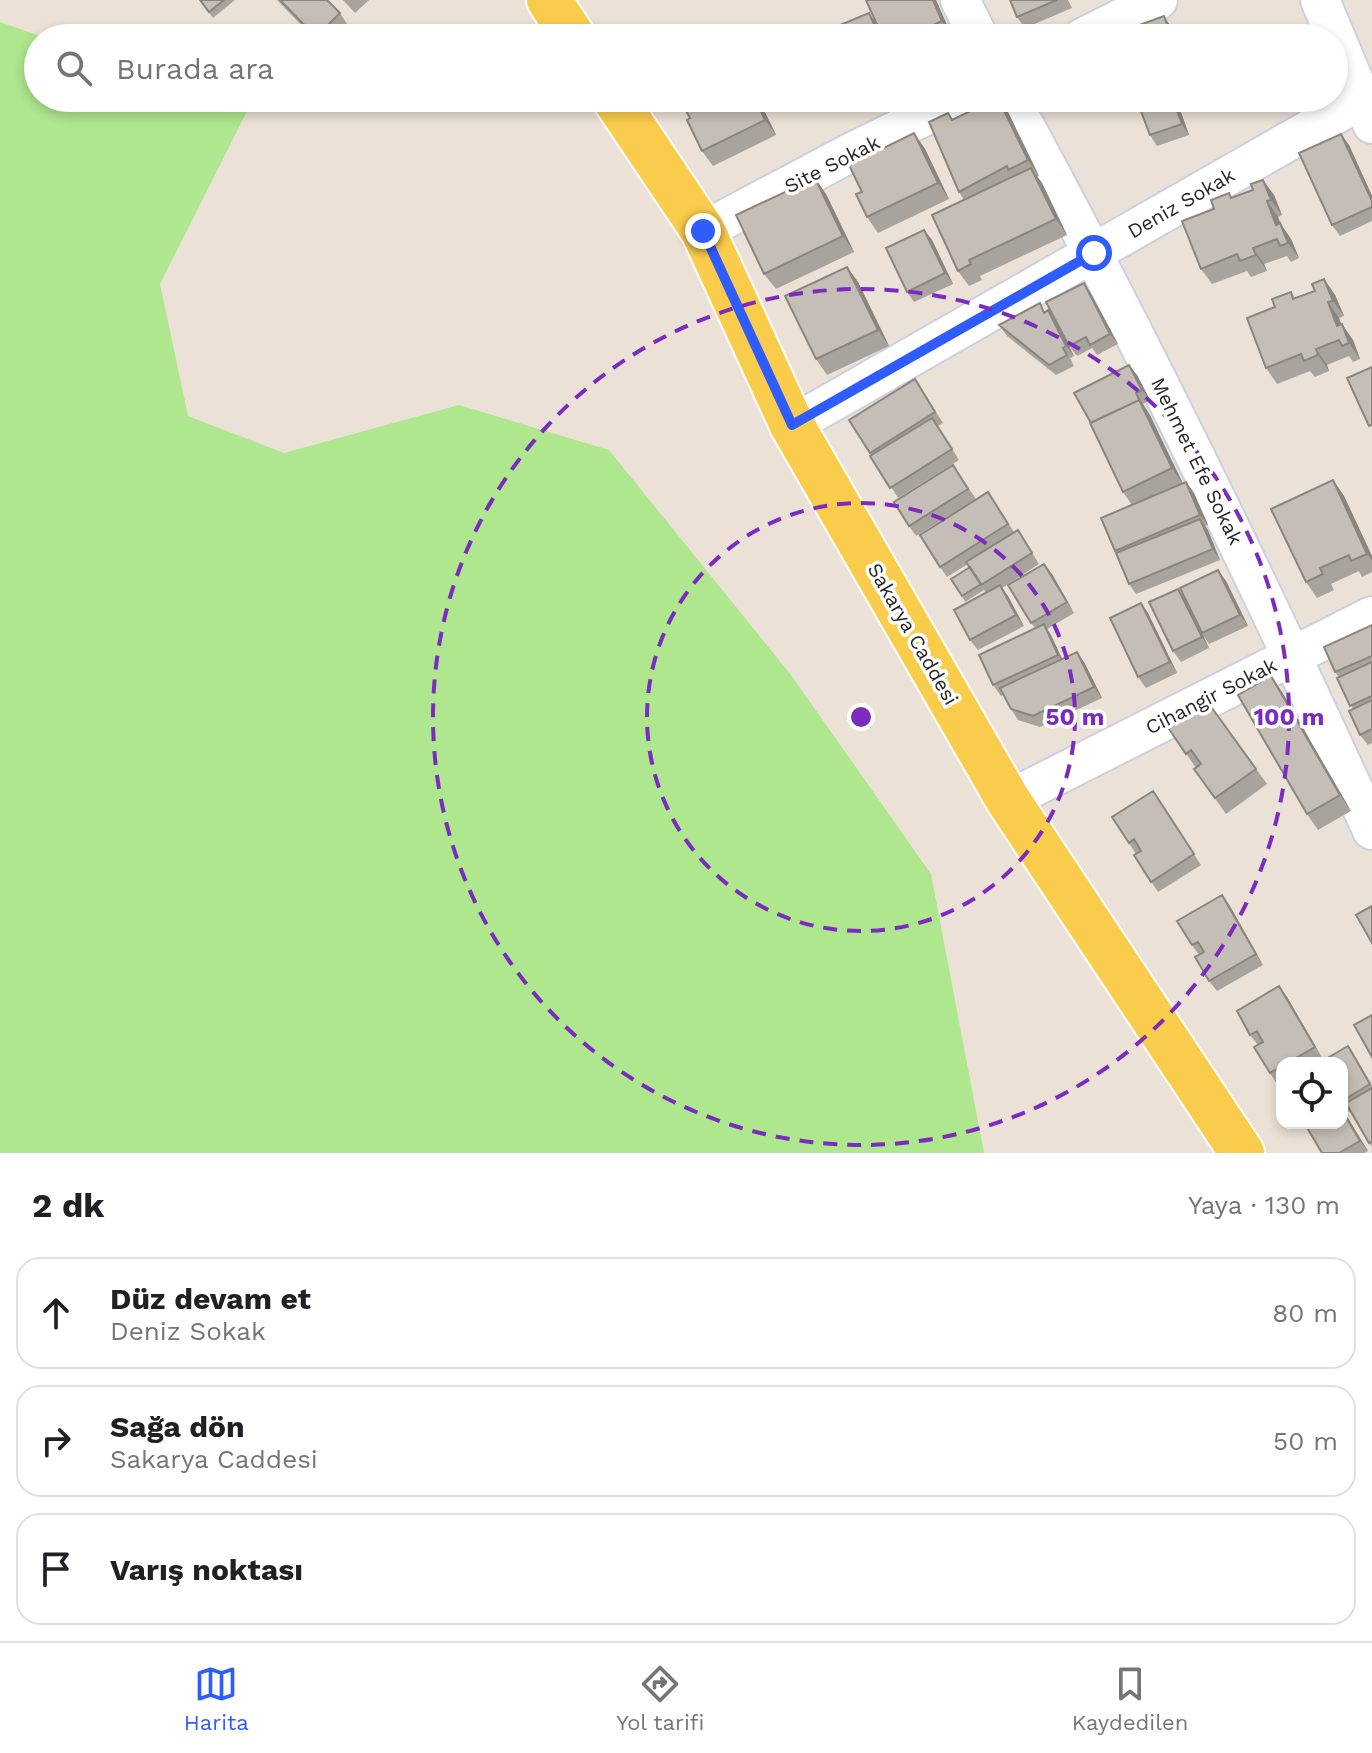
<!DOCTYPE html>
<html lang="tr">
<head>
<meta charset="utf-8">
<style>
	:root { --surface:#fff; --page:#f2f2f2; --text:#202124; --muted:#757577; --line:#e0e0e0; --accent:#2f5cff }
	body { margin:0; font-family:"Work Sans",sans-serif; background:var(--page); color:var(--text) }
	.controls { position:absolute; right:24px; bottom:24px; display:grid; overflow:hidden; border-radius:16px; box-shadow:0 4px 12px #0003 }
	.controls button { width:72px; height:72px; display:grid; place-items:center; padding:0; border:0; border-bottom:2px solid var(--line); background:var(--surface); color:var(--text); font:40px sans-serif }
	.stop { position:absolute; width:24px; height:24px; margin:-18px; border:6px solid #2f5cff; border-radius:50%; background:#fff }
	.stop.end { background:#2f5cff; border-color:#fff; box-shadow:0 2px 8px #0008 }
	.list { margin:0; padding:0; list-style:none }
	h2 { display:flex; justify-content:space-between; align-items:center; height:104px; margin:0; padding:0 32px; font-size:34px }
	h2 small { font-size:26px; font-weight:400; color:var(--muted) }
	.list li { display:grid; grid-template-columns:52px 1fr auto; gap:24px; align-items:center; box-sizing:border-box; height:112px; margin:0 16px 16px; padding:0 16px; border:2px solid var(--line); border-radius:24px }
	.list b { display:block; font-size:30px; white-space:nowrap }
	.list p { margin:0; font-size:26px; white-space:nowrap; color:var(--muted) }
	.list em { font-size:26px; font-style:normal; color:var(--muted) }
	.icon { flex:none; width:44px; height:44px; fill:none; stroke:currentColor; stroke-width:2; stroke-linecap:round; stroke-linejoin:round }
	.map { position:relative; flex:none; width:1372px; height:1153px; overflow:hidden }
	.search { position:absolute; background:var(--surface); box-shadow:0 4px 12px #0003; left:24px; right:24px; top:24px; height:88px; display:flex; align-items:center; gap:20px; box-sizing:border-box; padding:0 28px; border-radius:44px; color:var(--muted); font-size:30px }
	.sheet { height:488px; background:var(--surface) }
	nav { display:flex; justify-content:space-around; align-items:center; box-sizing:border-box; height:112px; border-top:2px solid var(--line); background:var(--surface); font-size:22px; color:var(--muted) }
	nav a { display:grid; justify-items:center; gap:4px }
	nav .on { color:var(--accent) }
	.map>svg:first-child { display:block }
</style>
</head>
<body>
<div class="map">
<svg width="1372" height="1153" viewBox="0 0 1372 1153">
	<rect width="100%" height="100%" fill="#ebe1d6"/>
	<!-- green -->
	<path fill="#aee78d" d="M0,22L46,38H38V98H223L249,107L160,284L188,416L284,453L459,405L609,450L791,675L931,874L984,1153H0Z"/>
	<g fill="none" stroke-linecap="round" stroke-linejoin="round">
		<!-- minor casing -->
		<g stroke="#cbd0e1" stroke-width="42">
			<path id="minor" d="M960,0L979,38
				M1320,0L1372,124
				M1082,38L1158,0
				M1010,98C1140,337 1259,582 1372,830
				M703,231L850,153L962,98
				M792,425L1361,100
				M1008,800L1372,616"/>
		</g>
		<!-- major casing -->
		<g stroke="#fff" stroke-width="48">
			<path id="major" d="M549,0L574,38
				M614,98L703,231L792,425L1008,800L1242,1153"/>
		</g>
		<!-- minor -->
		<use href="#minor" stroke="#fff" stroke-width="38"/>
		<!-- major -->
		<use href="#major" stroke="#facc4c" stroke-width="44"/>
	</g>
	<!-- wall -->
	<path fill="#a9a39d" d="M200,0H235L213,18Z
		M277,0H327L340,13L347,24L333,38H314Z
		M343,0H369L355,13Z
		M866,0H936L950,32L936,38H883Z
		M1010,0H1068L1072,8L1025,28L1017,17Z
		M679,98H758L776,135L713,166L702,151L690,118Z
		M988,98H999L1007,110L1039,176L1037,177L1042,183L1067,235L980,276L982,280L969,286L958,271L964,200L959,192L953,119L977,108Z
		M1104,98H1176L1189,135L1157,146L1150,135L1138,103L1113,112Z
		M1176,98H1223L1185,112Z
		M914,133L925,149L949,199L878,233L867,217L862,192Z
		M1349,145L1372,196V221L1340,236L1332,225Z
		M826,194L854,252L776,289L764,274Z
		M1274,195L1282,215L1278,217L1280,223L1291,239L1299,258L1291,262L1287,256L1264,264L1267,271L1251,277L1247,271L1212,284L1201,269L1214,209L1232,198Z
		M924,230L932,240L953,284L914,302L907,292Z
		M847,267L858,282L889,346L827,375L816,359Z
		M1324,279L1335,295L1344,316L1339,318L1341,325L1353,340L1360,359L1353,362L1349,356L1327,365L1329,371L1315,377L1310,371L1277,384L1266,368L1275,307L1291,292L1295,298L1315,291Z
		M1084,283L1091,294L1118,344L1097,355L1092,348L1077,356L1069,346Z
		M1046,312L1056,321L1074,356L1070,358L1074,366L1056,375L1007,336L999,325Z
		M1137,375L1150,400L1143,404L1183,483L1186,482L1194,493L1208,525L1205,526L1220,560L1136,594L1129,584L1115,551L1132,505L1123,492Z
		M915,379L943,423L938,426L959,460L898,498L849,420Z
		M953,465L976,499L916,536L909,526Z
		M1333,480L1344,496L1372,556V572L1362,577L1359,571L1331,584L1334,590L1317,598L1306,582Z
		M988,492L1014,532L1025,541L1039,564L1002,588L1024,626L978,650L970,640L986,593L984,590L965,602L962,596L970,567L968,564L947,577L940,567Z
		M1052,574L1074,613L1047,629L1062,659L1084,662L1102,698L1040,727L1018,720L1011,709L1003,695L1001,696L993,685L1035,628L1031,623Z
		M1226,581L1248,626L1209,644L1203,635L1209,648L1181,662L1173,651L1185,599Z
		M1141,603L1148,613L1177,673L1146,688L1138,677Z
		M1372,625V743L1368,745L1360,735L1353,709L1339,677L1335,672Z
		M1271,676L1282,692L1351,811L1318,830L1307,814Z
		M1207,701L1267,784L1226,814L1194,769L1196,768L1169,729Z
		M1153,791L1201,865L1158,892L1134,855L1136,854L1129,843Z
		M1222,895L1263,965L1217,991L1209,981L1199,955L1192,945Z
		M1287,997L1322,1058L1313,1063H1282V1081L1277,1084L1270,1073L1258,1045L1250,1035Z
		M1355,1057L1372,1085V1147L1350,1111L1345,1114L1368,1151L1365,1153H1322L1305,1123H1342V1063Z"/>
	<!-- shaded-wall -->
	<path fill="#8a857f" d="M933,0H936L950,32L942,21Z
		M869,13L876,23L883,38H880Z
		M1164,16L1171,27L1176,38H1172Z
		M755,98H758L776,135L765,120Z
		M998,98L1007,110L1039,176L1028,160Z
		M1172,98H1176L1189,135L1182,124Z
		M914,133L925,149L949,199L938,183Z
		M1341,134L1349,145L1372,196V201Z
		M1031,168L1042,183L1067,235L1056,219Z
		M815,178L826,194L854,252L843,236Z
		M1263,180L1274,195L1282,215L1271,200Z
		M1267,201L1278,217L1287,240L1276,225Z
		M1280,223L1291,239L1299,258L1288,243Z
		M924,230L932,240L953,284L945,273Z
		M1253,248L1264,264L1267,271L1256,255Z
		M847,267L858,282L889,346L878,330Z
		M1324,279L1335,295L1344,316L1333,301Z
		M1084,283L1091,294L1118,344L1110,334Z
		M1328,302L1339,318L1348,342L1337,326Z
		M1048,310L1056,321L1074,356L1066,346Z
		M1342,324L1353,340L1360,359L1349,343Z
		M1316,349L1327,365L1329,371L1318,355Z
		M1129,365L1137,375L1150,400L1142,390Z
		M1136,393L1150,415L1183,484L1172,468Z
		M1333,480L1344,496L1372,556V560L1367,554Z
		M1186,482L1194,493L1208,525L1200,515Z
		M1200,519L1208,530L1220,560L1213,549Z
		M1044,564L1052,574L1074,613L1067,602Z
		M1218,570L1226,581L1248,626L1240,615Z
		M1000,585L1008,596L1024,626L1016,615Z
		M1178,589L1186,600L1209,648L1202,637Z
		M1141,603L1148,613L1177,673L1170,662Z
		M1044,624L1051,635L1065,665L1058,655Z
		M1077,652L1084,662L1102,698L1094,687Z
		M1271,676L1282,692L1351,811L1340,795Z
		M1222,895L1230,906L1263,965L1256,954Z
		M1279,986L1287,997L1322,1058L1315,1047Z
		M1342,1109L1347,1117L1368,1151L1360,1141Z"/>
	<!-- building -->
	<path fill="#c5beb6" stroke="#8a857f" stroke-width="2" d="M200,0H224L209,12Z
		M280,0H327L340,13L316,37Z
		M866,0H933L942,21L904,38H883Z
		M1010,0H1057L1017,17Z
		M869,13L880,38H845L840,25Z
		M1164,16L1172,38H1135L1131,28Z
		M721,28L726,38H699Z
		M679,98H755L765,120L702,151L687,120L690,118Z
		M988,98H998L1028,160L1008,170L1007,166L959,192L929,122L948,113L952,120L977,108L975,104Z
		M1104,98H1115L1105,102Z
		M1136,98H1172L1182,124L1150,135Z
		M914,133L938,183L867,217L856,194L862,192L849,165Z
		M1341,134L1372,201V207L1332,225L1299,153Z
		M1031,168L1056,219L969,260L971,264L958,271L932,215Z
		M815,178L843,236L764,274L736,215Z
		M1263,180L1271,200L1267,201L1276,225L1280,223L1288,243L1280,246L1277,239L1253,248L1256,255L1240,261L1237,254L1201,269L1182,221L1214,209L1211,200L1229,193L1231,198L1253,190L1251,184Z
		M924,230L945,273L907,292L886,248Z
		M847,267L878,330L816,359L785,296Z
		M1324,279L1333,301L1328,302L1337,326L1342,324L1349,343L1342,346L1339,340L1316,349L1318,355L1304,361L1301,354L1266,368L1247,318L1275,307L1272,299L1291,292L1293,299L1315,291L1312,284Z
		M1084,283L1110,334L1090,345L1086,337L1069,346L1046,302Z
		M1040,303L1044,313L1048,310L1066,346L1063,348L1067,355L1049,365L999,325Z
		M1129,365L1142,390L1136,393L1140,402L1139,400L1091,423L1074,393Z
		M1372,367V425L1369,426L1347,378Z
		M915,379L935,412L870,453L849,420Z
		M1139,400L1172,468L1123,492L1090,423Z
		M932,418L952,449L890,488L870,456Z
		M953,465L968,489L909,526L894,502Z
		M1333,480L1367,554L1351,561L1349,555L1320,568L1323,574L1306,582L1271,509Z
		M1186,482L1200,515L1115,551L1101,518Z
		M988,492L1008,524L940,567L920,535Z
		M1200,519L1213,549L1129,584L1116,553Z
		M1018,530L1032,553L981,585L966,562Z
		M1044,564L1067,602L1031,623L1008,585Z
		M970,567L981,584L962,596L951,579Z
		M1218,570L1240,615L1202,633L1180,588Z
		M1000,585L1016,615L970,640L954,610Z
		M1178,589L1202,637L1173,651L1149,602Z
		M1141,603L1170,662L1138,677L1110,618Z
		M1044,624L1058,655L993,685L979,655Z
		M1372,625V656L1335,672L1324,647Z
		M1077,652L1094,687L1033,716L1011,709L1000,688Z
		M1372,662V696L1350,706L1337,678Z
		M1271,676L1340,795L1307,814L1238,695Z
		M1372,700V729L1360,735L1349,711Z
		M1207,701L1256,769L1215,798L1194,769L1201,764L1191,750L1186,754L1169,729Z
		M1153,791L1194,854L1151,882L1134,855L1141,851L1134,839L1129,843L1112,817Z
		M1222,895L1256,954L1209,981L1195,957L1204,952L1198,942L1192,945L1177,921Z
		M1372,906V943L1356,915Z
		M1279,986L1315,1047L1287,1063H1282V1066L1270,1073L1254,1047L1263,1042L1257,1031L1250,1035L1237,1011Z
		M1372,1015V1057L1354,1025Z
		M1348,1046L1370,1084L1342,1101V1063H1319Z
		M1372,1088V1141L1369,1143L1346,1103Z
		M1342,1110L1360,1141L1339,1153H1322L1306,1126L1310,1123H1342Z"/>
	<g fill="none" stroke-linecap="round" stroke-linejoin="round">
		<!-- route -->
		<path stroke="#2f5cff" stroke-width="10" d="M703,231L792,425L1094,253"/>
	</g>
	<!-- distance rings -->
	<g fill="none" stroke="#7b2cbf" stroke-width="4" stroke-dasharray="14 10">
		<circle cx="861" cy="717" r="214"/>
		<circle cx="861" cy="717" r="428"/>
	</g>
	<g text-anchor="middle" stroke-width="7" stroke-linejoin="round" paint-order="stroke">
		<!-- street labels -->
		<g font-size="20" fill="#262626" stroke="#fff">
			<text transform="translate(832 164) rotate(-27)" y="7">Site Sokak</text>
			<text transform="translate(1181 203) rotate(-30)" y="7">Deniz Sokak</text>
			<text transform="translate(1197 461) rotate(64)" y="7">Mehmet Efe Sokak</text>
			<text transform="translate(913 634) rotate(60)" y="7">Sakarya Caddesi</text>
			<text transform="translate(1211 696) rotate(-27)" y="7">Cihangir Sokak</text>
		</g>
	</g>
	<circle cx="861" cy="717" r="12" fill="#7b2cbf" stroke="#fff" stroke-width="4"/>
	<g font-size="24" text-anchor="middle" font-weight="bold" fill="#7b2cbf" stroke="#fff" stroke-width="7" stroke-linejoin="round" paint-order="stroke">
		<text x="1075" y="725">50 m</text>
		<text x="1289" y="725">100 m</text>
	</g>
</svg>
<div class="controls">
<button><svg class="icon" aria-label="locate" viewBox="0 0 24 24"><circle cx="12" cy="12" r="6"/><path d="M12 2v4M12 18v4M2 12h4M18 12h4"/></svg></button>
</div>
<div class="stop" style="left:1094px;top:253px"></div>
<div class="stop end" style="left:703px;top:231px"></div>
<div class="search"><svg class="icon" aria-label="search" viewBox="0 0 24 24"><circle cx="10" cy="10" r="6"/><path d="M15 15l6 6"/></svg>Burada ara</div>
</div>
<section class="sheet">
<h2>2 dk<small>Yaya · 130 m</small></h2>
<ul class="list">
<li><svg class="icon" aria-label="ahead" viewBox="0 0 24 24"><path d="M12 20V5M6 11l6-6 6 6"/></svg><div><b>Düz devam et</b><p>Deniz Sokak</p></div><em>80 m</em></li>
<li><svg class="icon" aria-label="right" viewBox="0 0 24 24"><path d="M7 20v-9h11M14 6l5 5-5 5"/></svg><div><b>Sağa dön</b><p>Sakarya Caddesi</p></div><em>50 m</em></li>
<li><svg class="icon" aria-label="arrive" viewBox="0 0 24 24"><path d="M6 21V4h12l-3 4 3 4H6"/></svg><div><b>Varış noktası</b></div></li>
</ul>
</section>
<nav>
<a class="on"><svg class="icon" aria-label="map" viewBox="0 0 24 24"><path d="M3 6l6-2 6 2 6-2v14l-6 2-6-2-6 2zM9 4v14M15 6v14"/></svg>Harita</a>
<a><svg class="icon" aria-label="directions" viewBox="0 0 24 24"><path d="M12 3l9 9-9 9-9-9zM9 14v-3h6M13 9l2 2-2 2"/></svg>Yol tarifi</a>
<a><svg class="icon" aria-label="saved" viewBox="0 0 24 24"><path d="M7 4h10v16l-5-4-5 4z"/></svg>Kaydedilen</a>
</nav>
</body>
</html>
